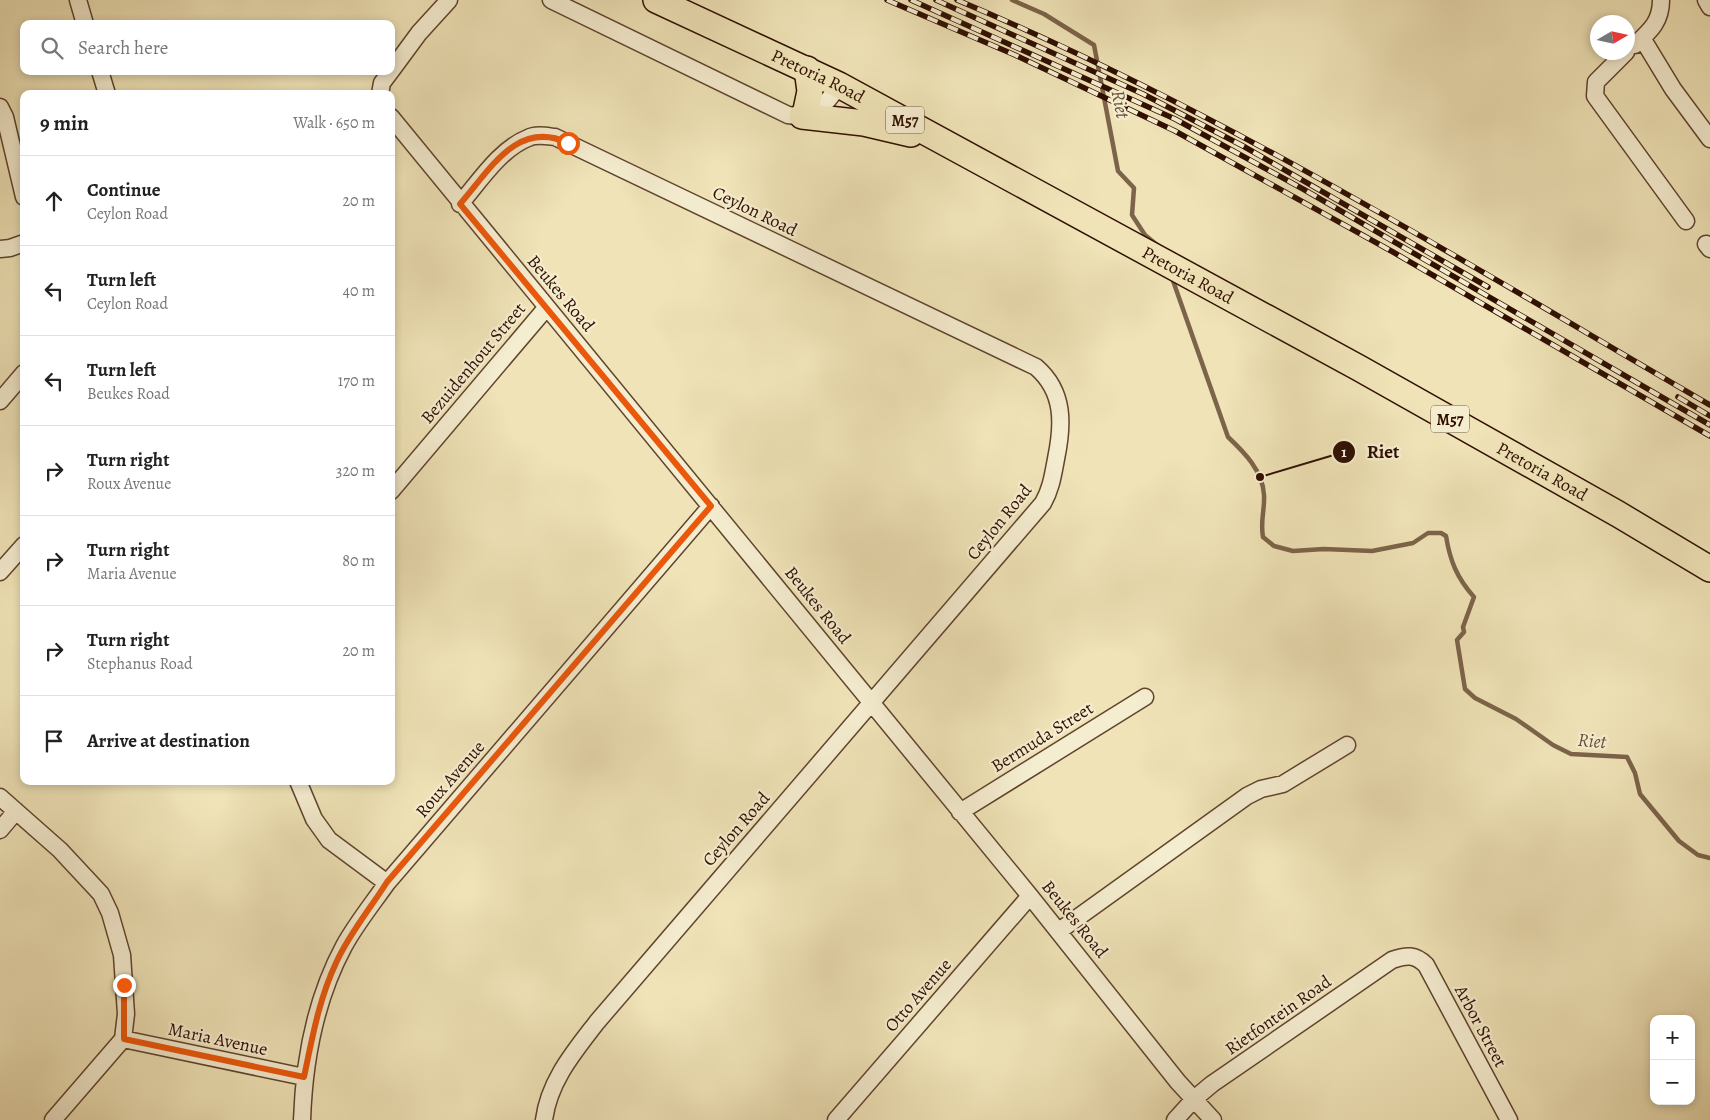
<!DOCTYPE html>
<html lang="en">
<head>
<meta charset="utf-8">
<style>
	:root { --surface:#fff; --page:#f6f6f6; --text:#222; --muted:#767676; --line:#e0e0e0 }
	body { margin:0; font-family:Alegreya,serif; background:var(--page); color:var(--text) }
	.controls { position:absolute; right:15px; bottom:15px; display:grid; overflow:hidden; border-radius:10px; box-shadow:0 2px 8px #0003 }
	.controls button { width:45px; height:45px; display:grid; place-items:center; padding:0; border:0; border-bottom:1px solid var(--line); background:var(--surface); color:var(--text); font:25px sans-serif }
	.compass { position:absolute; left:1590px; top:15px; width:45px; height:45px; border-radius:50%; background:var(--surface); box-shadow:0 2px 8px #0003; rotate:81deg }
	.stop { position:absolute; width:15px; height:15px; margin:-11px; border:4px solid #ea580c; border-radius:50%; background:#fff }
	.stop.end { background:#ea580c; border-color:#fff; box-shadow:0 1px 5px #0008 }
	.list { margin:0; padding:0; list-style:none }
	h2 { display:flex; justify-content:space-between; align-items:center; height:65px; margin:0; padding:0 20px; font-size:21px }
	h2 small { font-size:16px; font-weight:400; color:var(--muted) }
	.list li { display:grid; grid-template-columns:32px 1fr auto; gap:15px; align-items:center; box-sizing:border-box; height:90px; padding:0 20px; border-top:1px solid var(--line) }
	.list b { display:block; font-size:19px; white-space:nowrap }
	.list p { margin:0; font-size:16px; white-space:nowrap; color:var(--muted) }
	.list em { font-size:16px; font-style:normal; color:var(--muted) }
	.icon { flex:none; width:28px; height:28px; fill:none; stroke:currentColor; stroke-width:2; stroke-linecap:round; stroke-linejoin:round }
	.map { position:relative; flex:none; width:1710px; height:1120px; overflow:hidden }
	.search { position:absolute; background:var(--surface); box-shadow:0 2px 8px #0003; left:20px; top:20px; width:375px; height:55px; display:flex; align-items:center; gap:12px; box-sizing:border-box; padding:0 18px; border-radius:10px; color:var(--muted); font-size:19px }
	.panel { position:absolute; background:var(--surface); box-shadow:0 2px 8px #0003; left:20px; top:90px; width:375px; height:695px; border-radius:10px }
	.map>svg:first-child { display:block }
</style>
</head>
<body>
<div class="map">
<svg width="1710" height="1120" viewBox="0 0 1710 1120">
	<rect width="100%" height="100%" fill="#efe3b7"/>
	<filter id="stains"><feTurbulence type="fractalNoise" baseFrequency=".004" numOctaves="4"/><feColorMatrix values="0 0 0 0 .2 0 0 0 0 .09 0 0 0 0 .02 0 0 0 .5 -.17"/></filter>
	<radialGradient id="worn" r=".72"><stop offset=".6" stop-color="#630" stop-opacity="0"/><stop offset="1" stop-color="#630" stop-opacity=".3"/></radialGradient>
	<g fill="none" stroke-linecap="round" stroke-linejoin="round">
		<!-- stream -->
		<path stroke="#7c6349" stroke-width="4.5" d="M1012,0L1044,14L1094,45L1118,171L1134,188L1132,215L1145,235L1162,249
			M1171,275L1228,437C1244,452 1263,471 1264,495C1265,510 1260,520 1263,537L1274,546L1293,551L1324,549L1372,551L1413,543L1428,533H1441L1446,536C1450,561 1457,578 1474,597L1463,627L1464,632L1457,640L1465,689L1475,698L1516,719L1553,745L1571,754L1627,757L1635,773L1640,794L1679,841L1698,855L1710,858"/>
		<!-- minor casing -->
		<g stroke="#60442e" stroke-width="19">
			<path id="minor" d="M78,0L85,24
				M551,0L788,115C813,119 827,104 839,85
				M1706,0L1710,7
				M1642,38L1673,89L1710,139
				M1635,45C1650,31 1661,22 1661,0
				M1626,52L1596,82L1595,96L1686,221
				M100,71L107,94
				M391,71L419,33L449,0
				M380,94L382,83L391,71
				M0,107L5,117L24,197
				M391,117L1030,896L1178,1082L1213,1120
				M460,204C479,182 500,149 528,138C536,134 546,136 555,137L1036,367C1065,392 1063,425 1056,459C1053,475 1051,489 1043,503L597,1022C574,1052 549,1081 544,1120
				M1706,244L1710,249
				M0,249L10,248L24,243
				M0,401L24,373
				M391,491L547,307
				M0,572L24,545
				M298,781L314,819L329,840L387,883
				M0,797L60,850L101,894L110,913L122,955L126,1014L123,1039L53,1120
				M960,812L1145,697
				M0,830L16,811
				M1059,931L1247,796L1261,789L1283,784L1347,745
				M123,1039L304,1077
				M302,1120C304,1061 316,998 344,946C356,924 373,903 387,883L711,506
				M836,1120L1030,896
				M1175,1120L1194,1099L1212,1084L1392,960C1406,955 1415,954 1426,965L1509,1120"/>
		</g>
		<!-- primary casing -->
		<g stroke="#300f01" stroke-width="28">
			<g id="primary">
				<path id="s1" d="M656,0L839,85L1359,368L1618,514L1710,569"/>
				<path d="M805,115L810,91L807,69"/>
				<path d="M802,116L864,123L911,134"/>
			</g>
		</g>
		<!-- minor -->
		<use href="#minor" stroke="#f5edd0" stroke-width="16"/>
		<!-- primary -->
		<use href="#primary" stroke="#efe3b7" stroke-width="25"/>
		<!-- rail casing -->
		<g stroke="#300f01" stroke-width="5.5">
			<path id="rail" d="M887,0L1015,55L1175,131L1393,252L1710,436
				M911,0L1175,119L1303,189L1710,425
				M936,0L1143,94L1243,146L1488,287
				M957,0C1220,110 1464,262 1710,405
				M1678,397L1710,416"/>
		</g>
		<!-- rail -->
		<use href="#rail" stroke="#f5edd0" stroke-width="4" stroke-dasharray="11" stroke-linecap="butt"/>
	</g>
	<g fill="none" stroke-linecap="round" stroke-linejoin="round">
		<!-- route -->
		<path stroke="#ea580c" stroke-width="6" d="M124,985V1039L304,1077C312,1039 319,999 336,963C349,934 370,909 387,882L711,506L460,204C490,170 517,119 568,143"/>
	</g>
	<g text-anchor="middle" stroke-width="4.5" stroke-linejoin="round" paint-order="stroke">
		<!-- shield labels -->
		<g fill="#f5edd0" stroke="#6b523f" stroke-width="1">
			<rect x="886" y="106.5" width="38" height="27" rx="4"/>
			<rect x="1431" y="405.5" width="38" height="27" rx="4"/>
		</g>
		<g font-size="16" font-weight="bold" fill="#300f01">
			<text x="905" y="126">M57</text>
			<text x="1450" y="425">M57</text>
		</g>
		<!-- street labels -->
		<g font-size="18" fill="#300f01" stroke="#f5edd0">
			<text dy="6" stroke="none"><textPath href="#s1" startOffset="179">Pretoria Road</textPath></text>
			<text transform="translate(755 211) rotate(26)" y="6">Ceylon Road</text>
			<text dy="6" stroke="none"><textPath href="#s1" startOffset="599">Pretoria Road</textPath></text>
			<text transform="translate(561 293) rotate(50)" y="6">Beukes Road</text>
			<text transform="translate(473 363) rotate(-50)" y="6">Bezuidenhout Street</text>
			<text dy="6" stroke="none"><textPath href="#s1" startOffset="1004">Pretoria Road</textPath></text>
			<text transform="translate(999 522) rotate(-51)" y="6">Ceylon Road</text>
			<text transform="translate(818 605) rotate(51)" y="6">Beukes Road</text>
			<text transform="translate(1042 737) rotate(-32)" y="6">Bermuda Street</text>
			<text transform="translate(450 779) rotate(-49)" y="6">Roux Avenue</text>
			<text transform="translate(736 829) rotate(-49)" y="6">Ceylon Road</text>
			<text transform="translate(1075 919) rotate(51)" y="6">Beukes Road</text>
			<text transform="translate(918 995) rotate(-49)" y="6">Otto Avenue</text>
			<text transform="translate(1278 1015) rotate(-35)" y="6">Rietfontein Road</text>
			<text transform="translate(1481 1026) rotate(62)" y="6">Arbor Street</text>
			<text transform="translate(218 1039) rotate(12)" y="6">Maria Avenue</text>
		</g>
		<!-- water labels -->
		<g font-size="19" font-style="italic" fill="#694e37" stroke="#f5edd0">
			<text transform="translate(1121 104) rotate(79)" y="7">Riet</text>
			<text transform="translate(1592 740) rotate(5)" y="7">Riet</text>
		</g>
	</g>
	<!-- callouts -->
	<path fill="none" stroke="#300f01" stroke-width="2" d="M1260 477L1344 452"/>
	<g fill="#300f01" stroke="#f5edd0" stroke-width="2">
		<circle cx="1260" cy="477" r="5"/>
		<circle cx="1344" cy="452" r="12"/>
	</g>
	<g font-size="15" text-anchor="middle" font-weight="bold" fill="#fff">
		<text x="1344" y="457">1</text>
	</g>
	<g font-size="19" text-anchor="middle" font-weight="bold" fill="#300f01" stroke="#f5edd0" stroke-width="4.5" stroke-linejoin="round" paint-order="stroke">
		<text x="1383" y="458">Riet</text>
	</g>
	<rect width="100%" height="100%" filter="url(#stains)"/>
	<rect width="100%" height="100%" fill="url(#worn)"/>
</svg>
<div class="controls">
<button>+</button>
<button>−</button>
</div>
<svg class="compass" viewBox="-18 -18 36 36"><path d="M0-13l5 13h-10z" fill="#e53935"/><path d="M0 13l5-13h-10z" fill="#767676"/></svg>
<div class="stop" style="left:568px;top:143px"></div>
<div class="stop end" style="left:124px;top:985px"></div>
<div class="search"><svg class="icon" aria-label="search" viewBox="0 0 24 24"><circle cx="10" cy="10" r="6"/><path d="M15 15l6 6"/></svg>Search here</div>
<section class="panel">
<h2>9 min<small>Walk · 650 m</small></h2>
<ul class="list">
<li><svg class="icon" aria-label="ahead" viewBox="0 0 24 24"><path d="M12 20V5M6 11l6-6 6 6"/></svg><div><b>Continue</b><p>Ceylon Road</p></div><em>20 m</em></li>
<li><svg class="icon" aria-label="left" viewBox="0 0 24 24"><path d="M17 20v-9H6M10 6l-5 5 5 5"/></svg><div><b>Turn left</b><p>Ceylon Road</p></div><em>40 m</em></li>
<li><svg class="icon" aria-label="left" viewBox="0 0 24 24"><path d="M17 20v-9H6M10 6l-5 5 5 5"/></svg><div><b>Turn left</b><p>Beukes Road</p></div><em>170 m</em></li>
<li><svg class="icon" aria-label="right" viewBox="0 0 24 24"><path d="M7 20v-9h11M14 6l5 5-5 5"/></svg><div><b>Turn right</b><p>Roux Avenue</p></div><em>320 m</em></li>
<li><svg class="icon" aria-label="right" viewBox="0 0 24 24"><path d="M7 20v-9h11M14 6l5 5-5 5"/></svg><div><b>Turn right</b><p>Maria Avenue</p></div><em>80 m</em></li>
<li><svg class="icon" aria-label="right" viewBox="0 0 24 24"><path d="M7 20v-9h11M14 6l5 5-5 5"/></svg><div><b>Turn right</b><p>Stephanus Road</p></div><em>20 m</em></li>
<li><svg class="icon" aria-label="arrive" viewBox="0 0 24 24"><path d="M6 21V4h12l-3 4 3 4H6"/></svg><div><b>Arrive at destination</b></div></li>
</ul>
</section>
</div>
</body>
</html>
